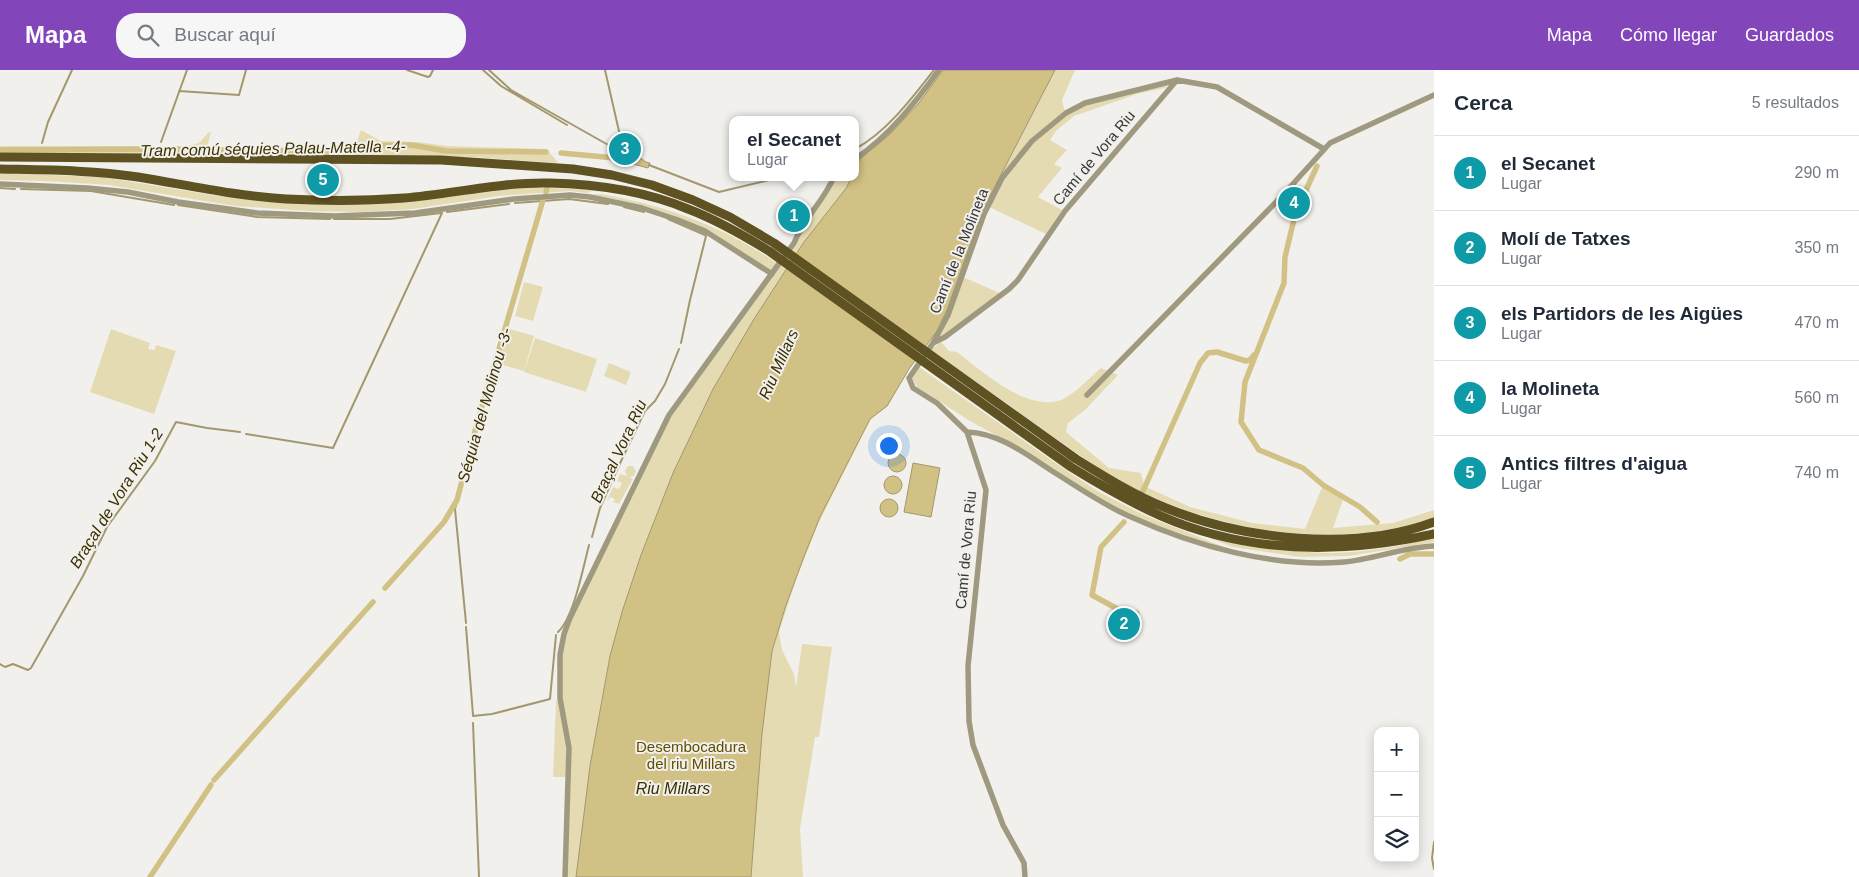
<!DOCTYPE html>
<html lang="es">
<head>
<meta charset="utf-8">
<style>
	:root { --surface:#fff; --page:#f6f6f7; --text:#1f2937; --muted:#747a83; --line:#e0e1e3; --accent:#8245ba }
	body { margin:0; font-family:Helvetica,sans-serif; background:var(--page); color:var(--text) }
	.controls { position:absolute; right:15px; bottom:15px; display:grid; overflow:hidden; border-radius:10px; box-shadow:0 2px 12px #0003 }
	.controls button { width:45px; height:45px; display:grid; place-items:center; padding:0; border:0; border-bottom:1px solid var(--line); background:var(--surface); color:var(--text); font:25px sans-serif }
	.you { position:absolute; left:888px; top:375px; width:18px; height:18px; margin:-12px; border:4px solid #fff; border-radius:50%; background:#1a73e8; box-shadow:0 0 0 8px #1a73e833 }
	.badge { display:grid; place-items:center; width:32px; height:32px; border-radius:50%; background:var(--accent); color:#fff; font-size:16px; font-weight:700 }
	.pin { position:absolute; translate:-50% -50%; border:2px solid #fff; box-shadow:0 1px 5px #0006 }
	.popup { position:absolute; left:729px; top:46px; width:130px; height:65px; box-sizing:border-box; display:grid; place-content:center; border-radius:10px; background:var(--surface); filter:drop-shadow(0 1px 4px #0005); font-size:16px; white-space:nowrap; color:var(--muted) }
	.popup b { font-size:19px; color:var(--text) }
	.popup::after { content:''; position:absolute; left:50%; top:100%; margin-left:-10px; border:10px solid transparent; border-top-color:var(--surface) }
	.list { margin:0; padding:0; list-style:none }
	h2 { display:flex; justify-content:space-between; align-items:center; height:65px; margin:0; padding:0 20px; font-size:21px }
	h2 small { font-size:16px; font-weight:400; color:var(--muted) }
	.list li { display:grid; grid-template-columns:32px 1fr auto; gap:15px; align-items:center; box-sizing:border-box; height:75px; padding:0 20px; border-top:1px solid var(--line) }
	.list b { display:block; font-size:19px; white-space:nowrap }
	.list p { margin:0; font-size:16px; white-space:nowrap; color:var(--muted) }
	.list em { font-size:16px; font-style:normal; color:var(--muted) }
	.icon { flex:none; width:28px; height:28px; fill:none; stroke:currentColor; stroke-width:2; stroke-linecap:round; stroke-linejoin:round }
	.map { position:relative; flex:none; width:1434px; height:807px; overflow:hidden }
	header { display:flex; align-items:center; gap:30px; box-sizing:border-box; height:70px; padding:0 25px; background:var(--accent); color:#fff }
	header strong { font-size:24px }
	nav { display:flex; gap:28px; margin-inline-start:auto; font-size:18px }
	.search { width:350px; height:45px; background:var(--page); display:flex; align-items:center; gap:12px; box-sizing:border-box; padding:0 18px; border-radius:20px; color:var(--muted); font-size:19px }
	main { display:flex }
	aside { flex:1; background:var(--surface) }
	.map>svg:first-child { display:block }
</style>
</head>
<body>
<header>
<strong>Mapa</strong>
<div class="search"><svg class="icon" aria-label="search" viewBox="0 0 24 24"><circle cx="10" cy="10" r="6"/><path d="M15 15l6 6"/></svg>Buscar aquí</div>
<nav><a>Mapa</a><a>Cómo llegar</a><a>Guardados</a></nav>
</header>
<main>
<div class="map">
<svg width="1434" height="807" viewBox="0 0 1434 807">
	<rect width="100%" height="100%" fill="#f1f0ec"/>
	<!-- green -->
	<path fill="#e5dbb3" d="M942,0H1075L1062,30L1065,42L1002,104L947,240L937,262L912,294L888,336L871,349L819,452L797,507L779,562L782,580L794,604L796,617L802,574L832,577L819,667H815L800,759L803,807H566L569,678L561,628V585L565,565L665,354L797,173L803,158L831,119L836,107H855V92C890,69 917,33 942,0Z
		M1170,13L1165,18L1137,24L1074,46L1056,61L1050,70L1067,80L1054,94L1062,98L1038,127L1062,140L1046,164L989,137L1003,109L1033,72L1067,44L1085,35Z
		M361,60L381,71L417,72L447,76L546,79L557,91V93L473,87L352,86Z
		M211,62L205,85L0,84V76H186L199,73L208,63Z
		M0,103L102,107L212,125L305,134L531,117L593,120L588,123L570,121L499,126L413,139L364,142L309,141L235,136L109,115L46,111L0,110Z
		M601,124C665,135 725,157 778,194L772,203L679,149L590,125Z
		M963,207L1002,224L935,272Z
		M524,212L543,217L533,251L515,246Z
		M506,258L534,266L524,301L496,293Z
		M111,259L150,273L148,279L155,280L156,275L176,281L154,344L90,322Z
		M535,268L597,289L586,322L524,302Z
		M941,272L949,281L957,282C983,302 1031,346 1065,328C1078,321 1089,308 1101,298L1118,305L1085,340L1068,353L1066,362L1109,398L1141,403L1144,416L1190,437L1252,453L1305,459L1323,415L1344,427L1333,458L1393,453L1434,440V448C1330,483 1203,460 1110,405C1079,386 1050,364 1020,343C990,321 960,301 930,280Z
		M609,293L631,302L626,315L604,306Z
		M919,297L1067,401L1099,422L1144,445L1234,481L1173,462L1126,443L1089,422L1023,380L970,351L917,317L912,308Z
		M628,396H633L636,401L634,406L629,407L633,409L619,434L613,432L615,429L610,427L608,430H607L613,417L619,419L622,413L617,411L620,404L627,406L625,401Z
		M1191,461C1227,467 1264,476 1300,481C1344,487 1392,478 1434,468V472L1349,486L1301,487L1233,477Z
		M559,629L569,679L568,707H553L556,631Z"/>
	<!-- water -->
	<path fill="#d1c185" stroke="#a3986d" d="M943,0H1055L990,126L970,175L947,240L937,261L909,299L887,336L870,349L820,447L805,484L786,535L772,581L762,664L751,807H576L590,696L610,586L622,542L641,485L673,403L713,319L754,249L804,172L847,117L851,107H855V99L860,89L890,64L919,33Z
		M628,79L646,92L650,93L648,98L618,90L620,86L624,87Z
		M888 393a9 9 0 1 1 18 0a9 9 0 1 1-18 0Z
		M913,393L940,398L931,447L904,442Z
		M884 415a9 9 0 1 1 18 0a9 9 0 1 1-18 0Z
		M880 438a9 9 0 1 1 18 0a9 9 0 1 1-18 0Z"/>
	<g fill="none" stroke-linecap="round" stroke-linejoin="round">
		<!-- stream -->
		<path stroke="#a3986d" stroke-width="2" d="M407,0L428,7L430,6L433,0
			M483,0L501,16L567,55
			M489,0L511,20L626,85
			M605,0L624,83
			M179,21L239,25L246,0
			M161,72L187,0
			M42,73L48,52L72,0
			M855,79C886,63 913,27 934,0
			M649,95L719,122L782,107
			M0,118L15,119
			M21,119L91,121L174,135
			M515,133L569,129L608,134
			M178,135L257,147L330,149
			M624,137L644,142
			M447,142L509,134
			M334,149H390L441,143
			M668,149L705,165
			M681,273L690,230L706,166
			M246,364L333,378L442,143
			M457,430L455,439L466,553
			M592,467L600,438L622,389L645,341L655,331L665,314L679,279
			M466,557L473,645
			M558,562C574,547 583,498 589,475
			M0,594L5,597L13,594L28,600L31,598L83,506L107,457L155,391L176,352L207,358L240,362
			M473,646L492,644L550,629L556,565
			M473,653L479,807
			M1434,772L1432,788L1434,799"/>
		<!-- canal -->
		<path stroke="#d1c185" stroke-width="5.5" d="M0,80L158,79L329,81L353,76L411,75L446,81L546,82
			M561,83L626,89
			M546,122L547,118
			M1302,129L1317,96
			M1300,134L1295,145L1285,187L1284,213L1245,312L1241,352L1259,380L1303,398L1323,415L1360,437L1377,452
			M1143,421L1200,293L1208,283L1217,282L1246,291L1250,290L1254,285
			M1124,452L1101,477L1092,525L1123,542L1137,543
			M1400,489L1410,484H1434
			M385,518L444,452L457,430L478,350L543,130
			M214,710L373,532
			M150,807L211,715"/>
		<!-- street -->
		<path stroke="#9f9980" stroke-width="5.5" d="M855,89C889,66 915,33 939,0
			M0,114L87,118L128,122L178,132L257,143L334,146L415,143L514,129L570,125L590,127L642,138L678,150L705,161L772,204
			M933,273L945,267L1009,219L1018,210L1065,141L1177,10
			M1087,325L1282,126L1330,73L1434,25
			M967,362C999,363 1026,384 1052,401C1078,417 1103,435 1131,447C1195,476 1273,498 1344,492C1374,489 1404,477 1434,476
			M565,807L569,678L560,628V585L564,564L570,548L669,345L794,173C804,148 823,132 834,107
			M1025,807L1024,793L1003,755L973,675L969,651L968,596L986,420L967,362L937,333L913,318L909,308L933,273L948,245L984,144L1002,108L1032,71L1066,43L1085,33L1177,10L1217,17L1324,79"/>
		<!-- primary -->
		<path stroke="#5e5122" stroke-width="9" d="M0,87L441,90L573,99L612,105L652,115L693,130L730,147L774,173L1076,389C1105,407 1134,425 1166,438C1245,470 1353,482 1434,452
			M0,99C46,100 92,100 138,107C187,115 236,126 286,129C325,131 365,131 404,128C452,124 501,112 549,113C595,114 645,121 688,139C717,150 743,165 769,181L1071,397C1100,415 1130,432 1161,446C1248,484 1343,484 1434,464"/>
	</g>
	<g text-anchor="middle" stroke-width="4" stroke-linejoin="round" paint-order="stroke">
		<!-- street labels -->
		<g font-size="15" fill="#383836" stroke="#f1f0ec">
			<text transform="translate(1094 88) rotate(-50)" y="5">Camí de Vora Riu</text>
			<text transform="translate(959 181) rotate(-68)" y="5">Camí de la Molineta</text>
			<text transform="translate(966 480) rotate(-85)" y="5">Camí de Vora Riu</text>
		</g>
		<!-- park labels -->
		<g font-size="15" fill="#5f4e01" stroke="#f1f0ec">
			<text x="691" y="682">Desembocadura<tspan x="691" dy="17">del riu Millars</tspan></text>
		</g>
		<!-- water labels -->
		<g font-size="16" font-style="italic" fill="#3c3000" stroke="#f1f0ec">
			<text transform="translate(273 78) rotate(-1)" y="6">Tram comú séquies Palau-Matella -4-</text>
			<text transform="translate(778 294) rotate(-66)" y="6">Riu Millars</text>
			<text transform="translate(484 335) rotate(-74)" y="6">Séquia del Molinou -3-</text>
			<text transform="translate(618 381) rotate(-65)" y="6">Braçal Vora Riu</text>
			<text transform="translate(116 428) rotate(-58)" y="6">Braçal de Vora Riu 1-2</text>
			<text x="673" y="724">Riu Millars</text>
		</g>
	</g>
</svg>
<div class="controls">
<button>+</button>
<button>−</button>
<button><svg class="icon" aria-label="layers" viewBox="0 0 24 24"><path d="M12 4l9 5-9 5-9-5zM3 14l9 5 9-5"/></svg></button>
</div>
<div class="you"></div>
<div class="pin badge" style="left:794px;top:146px;background:#0f9aa8">1</div>
<div class="popup"><b>el Secanet</b>Lugar</div>
<div class="pin badge" style="left:1124px;top:554px;background:#0f9aa8">2</div>
<div class="pin badge" style="left:625px;top:79px;background:#0f9aa8">3</div>
<div class="pin badge" style="left:1294px;top:133px;background:#0f9aa8">4</div>
<div class="pin badge" style="left:323px;top:110px;background:#0f9aa8">5</div>
</div>
<aside>
<h2>Cerca<small>5 resultados</small></h2>
<ul class="list">
<li><span class="badge" style="background:#0f9aa8">1</span><div><b>el Secanet</b><p>Lugar</p></div><em>290 m</em></li>
<li><span class="badge" style="background:#0f9aa8">2</span><div><b>Molí de Tatxes</b><p>Lugar</p></div><em>350 m</em></li>
<li><span class="badge" style="background:#0f9aa8">3</span><div><b>els Partidors de les Aigües</b><p>Lugar</p></div><em>470 m</em></li>
<li><span class="badge" style="background:#0f9aa8">4</span><div><b>la Molineta</b><p>Lugar</p></div><em>560 m</em></li>
<li><span class="badge" style="background:#0f9aa8">5</span><div><b>Antics filtres d'aigua</b><p>Lugar</p></div><em>740 m</em></li>
</ul>
</aside>
</main>
</body>
</html>
